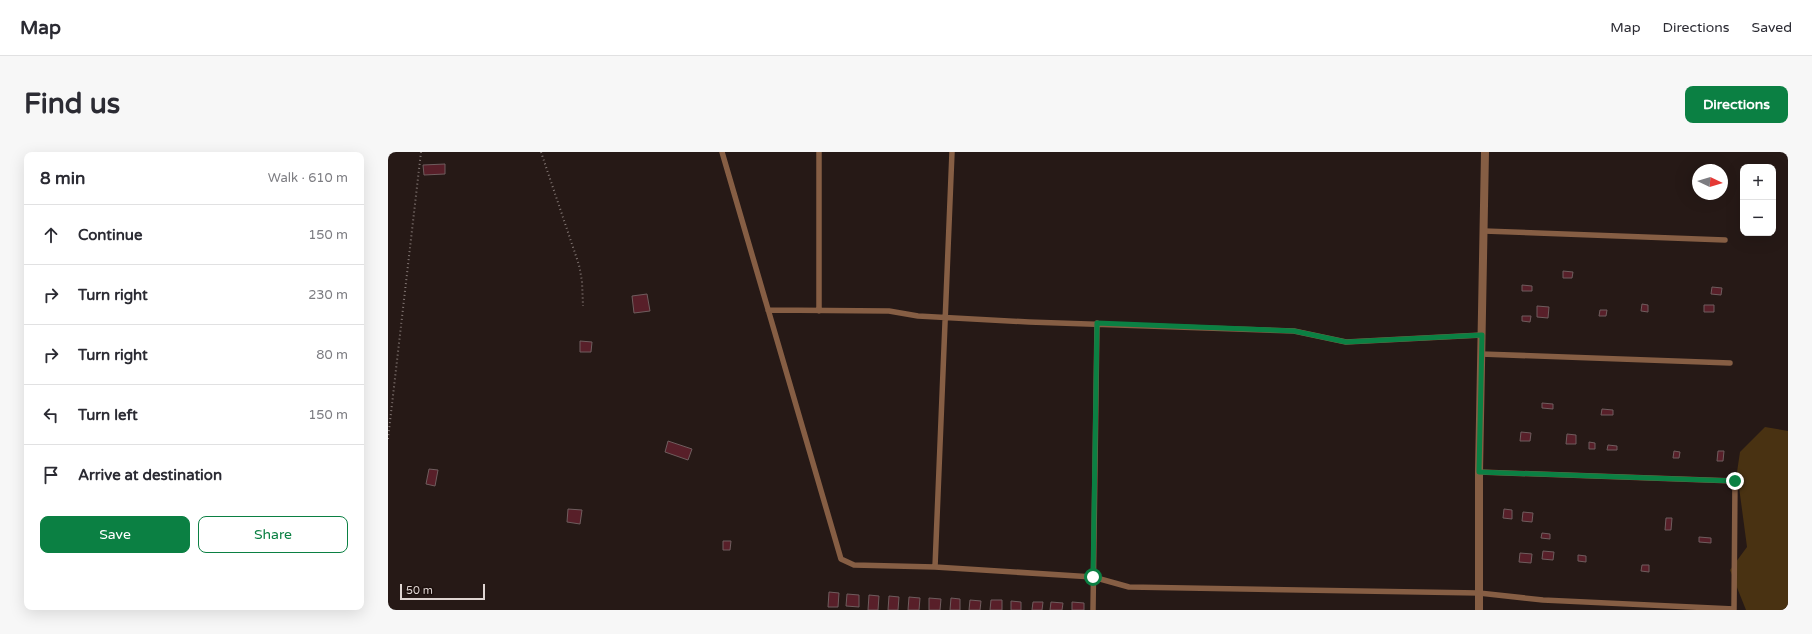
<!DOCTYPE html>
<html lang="en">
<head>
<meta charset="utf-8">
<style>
	:root { --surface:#fff; --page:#f7f7f7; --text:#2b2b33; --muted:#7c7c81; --line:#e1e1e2; --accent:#0b8043 }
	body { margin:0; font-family:"Varela Round",sans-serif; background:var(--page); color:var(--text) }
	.controls { position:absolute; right:12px; top:12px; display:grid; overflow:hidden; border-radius:8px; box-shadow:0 4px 16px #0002 }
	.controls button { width:36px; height:36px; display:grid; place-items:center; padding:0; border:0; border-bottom:1px solid var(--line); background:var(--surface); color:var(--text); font:20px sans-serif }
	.compass { position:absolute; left:1304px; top:12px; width:36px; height:36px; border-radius:50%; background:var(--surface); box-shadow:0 4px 16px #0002; rotate:94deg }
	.scale { position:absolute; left:12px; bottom:10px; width:85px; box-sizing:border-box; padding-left:4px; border:2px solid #dfd5d2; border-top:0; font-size:11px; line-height:14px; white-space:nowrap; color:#dfd5d2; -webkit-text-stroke:3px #1d100d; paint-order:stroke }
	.stop { position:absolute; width:12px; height:12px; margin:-9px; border:3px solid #0b8043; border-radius:50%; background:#fff }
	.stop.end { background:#0b8043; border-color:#fff; box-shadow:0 1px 4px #0008 }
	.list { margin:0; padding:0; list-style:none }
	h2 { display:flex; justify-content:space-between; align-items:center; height:52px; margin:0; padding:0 16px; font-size:17px }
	h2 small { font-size:13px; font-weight:400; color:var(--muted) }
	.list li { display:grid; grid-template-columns:26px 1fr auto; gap:12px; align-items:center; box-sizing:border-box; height:60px; padding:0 16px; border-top:1px solid var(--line) }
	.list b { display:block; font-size:15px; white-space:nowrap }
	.list em { font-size:13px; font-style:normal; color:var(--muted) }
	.actions { display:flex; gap:8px; padding:12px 16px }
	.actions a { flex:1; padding:9px 0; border:1px solid var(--accent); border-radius:8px; text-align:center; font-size:14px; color:var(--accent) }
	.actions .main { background:var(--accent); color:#fff }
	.icon { flex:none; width:22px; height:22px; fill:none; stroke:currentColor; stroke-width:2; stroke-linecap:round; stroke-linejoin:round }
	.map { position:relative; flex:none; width:1400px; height:458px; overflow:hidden; border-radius:8px }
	header { display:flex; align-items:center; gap:24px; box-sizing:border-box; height:56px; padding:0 20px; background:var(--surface); border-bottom:1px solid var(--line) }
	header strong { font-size:19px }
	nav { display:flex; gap:22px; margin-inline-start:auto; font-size:14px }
	.intro { display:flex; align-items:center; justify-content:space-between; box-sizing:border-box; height:96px; padding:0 24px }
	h1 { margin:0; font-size:28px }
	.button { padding:10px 18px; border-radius:8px; background:var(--accent); color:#fff; font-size:14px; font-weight:700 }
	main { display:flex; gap:24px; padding:0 24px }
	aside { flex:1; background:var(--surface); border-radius:8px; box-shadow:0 4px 16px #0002 }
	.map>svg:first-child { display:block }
</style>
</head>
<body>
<header>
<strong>Map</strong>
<nav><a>Map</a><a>Directions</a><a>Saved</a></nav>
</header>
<div class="intro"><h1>Find us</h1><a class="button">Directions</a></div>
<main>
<aside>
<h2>8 min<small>Walk · 610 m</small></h2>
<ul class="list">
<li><svg class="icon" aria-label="ahead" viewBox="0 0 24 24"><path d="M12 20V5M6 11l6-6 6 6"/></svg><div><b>Continue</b></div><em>150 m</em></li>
<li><svg class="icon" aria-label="right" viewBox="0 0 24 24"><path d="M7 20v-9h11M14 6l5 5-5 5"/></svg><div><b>Turn right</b></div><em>230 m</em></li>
<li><svg class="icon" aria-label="right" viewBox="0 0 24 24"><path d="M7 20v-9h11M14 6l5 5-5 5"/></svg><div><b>Turn right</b></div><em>80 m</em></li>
<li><svg class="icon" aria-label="left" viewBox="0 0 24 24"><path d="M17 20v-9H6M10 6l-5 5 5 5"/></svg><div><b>Turn left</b></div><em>150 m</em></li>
<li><svg class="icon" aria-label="arrive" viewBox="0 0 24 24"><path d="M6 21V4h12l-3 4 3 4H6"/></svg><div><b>Arrive at destination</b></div></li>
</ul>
<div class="actions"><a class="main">Save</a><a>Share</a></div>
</aside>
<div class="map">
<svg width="1400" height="458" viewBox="0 0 1400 458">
	<rect width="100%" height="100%" fill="#261916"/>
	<!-- green -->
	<path fill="#493212" d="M1377,275L1400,279V458H1358L1342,418L1359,395L1349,320L1352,300Z"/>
	<!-- building -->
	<path fill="#581f29" stroke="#6f5d5e" d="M57,12V22L36,23L35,13Z
		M1175,119L1185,120L1184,126H1175Z
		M1134,133L1144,134V139H1134Z
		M1324,135L1334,136L1333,143L1323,142Z
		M259,142L262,159L246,161L244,144Z
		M1254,152L1260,153V160L1253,159Z
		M1316,153H1326V160H1316Z
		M1149,154L1161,155L1160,166L1149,165Z
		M1212,158H1219L1218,164H1211Z
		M1134,164H1143L1142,170L1134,169Z
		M192,189L204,190L203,200H192Z
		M1154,251L1165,252V257L1154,256Z
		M1214,257L1225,258V263H1213Z
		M1133,280L1143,281L1142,289H1132Z
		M1179,282L1188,283V292H1178Z
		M280,289L304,297L300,308L277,300Z
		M1201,290L1207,291V297H1201Z
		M1220,293L1229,294V298H1219Z
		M1286,299L1292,300L1291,306H1285Z
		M1330,299H1336L1335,309H1329Z
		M41,317L50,318L47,334L38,332Z
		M180,357L194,358L192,372L179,370Z
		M1116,357L1124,358V367L1115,366Z
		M1135,360L1145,361L1144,370L1134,369Z
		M1278,366H1284L1283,378H1277Z
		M1154,381L1162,382V387L1153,386Z
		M1311,385L1323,386V391L1311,390Z
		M335,389H343L342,398H335Z
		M1155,399L1166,400L1165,408L1154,407Z
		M1132,401L1144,402L1143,411L1131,410Z
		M1190,403L1198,404V410L1190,409Z
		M1254,413H1261V420L1253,419Z
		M441,440L451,441L450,455H440Z
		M459,442L471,443V455L458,454Z
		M481,443L491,444L490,458H480Z
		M501,444L511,445L510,458H500Z
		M521,445L532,446L531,458H520Z
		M541,446L553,447L552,458H541Z
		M563,446L572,447V458H562Z
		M582,448L593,449L592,458H581Z
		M603,448H614V458H602Z
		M623,449L633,450V458H623Z
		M645,450H655L654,458H644Z
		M663,450L675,451L674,458H662Z
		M684,450L696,451V458H684Z"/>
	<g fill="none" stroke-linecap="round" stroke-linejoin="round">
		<!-- path -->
		<path stroke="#827673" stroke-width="2" stroke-dasharray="1 3" stroke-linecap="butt" d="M153,0L191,113L194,129L195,154
			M0,287L33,0"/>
		<!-- service -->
		<path stroke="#865e44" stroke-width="5.5" d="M334,0L453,407L466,413L547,415L705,425L741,435L1091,441L1155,448L1346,457
			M431,0V159
			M1096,79L1337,88
			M380,158L501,159L530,164L641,170L906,179L958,190L1094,183
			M1093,202L1342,211
			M1091,320L1347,329L1346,458
			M547,415L564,0
			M705,458L709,171"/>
		<!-- minor -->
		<path stroke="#865e44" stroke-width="8" d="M1091,458V320L1097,0"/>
	</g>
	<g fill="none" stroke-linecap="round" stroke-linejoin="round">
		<!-- route -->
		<path stroke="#0b8043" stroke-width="5" d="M705,425L709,171L906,179L958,190L1094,183L1091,320L1347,329"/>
	</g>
</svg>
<div class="controls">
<button>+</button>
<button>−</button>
</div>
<svg class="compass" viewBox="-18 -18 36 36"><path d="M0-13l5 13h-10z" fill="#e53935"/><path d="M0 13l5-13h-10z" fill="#7c7c81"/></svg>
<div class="scale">50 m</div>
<div class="stop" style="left:705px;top:425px"></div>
<div class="stop end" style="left:1347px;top:329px"></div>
</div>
</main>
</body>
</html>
